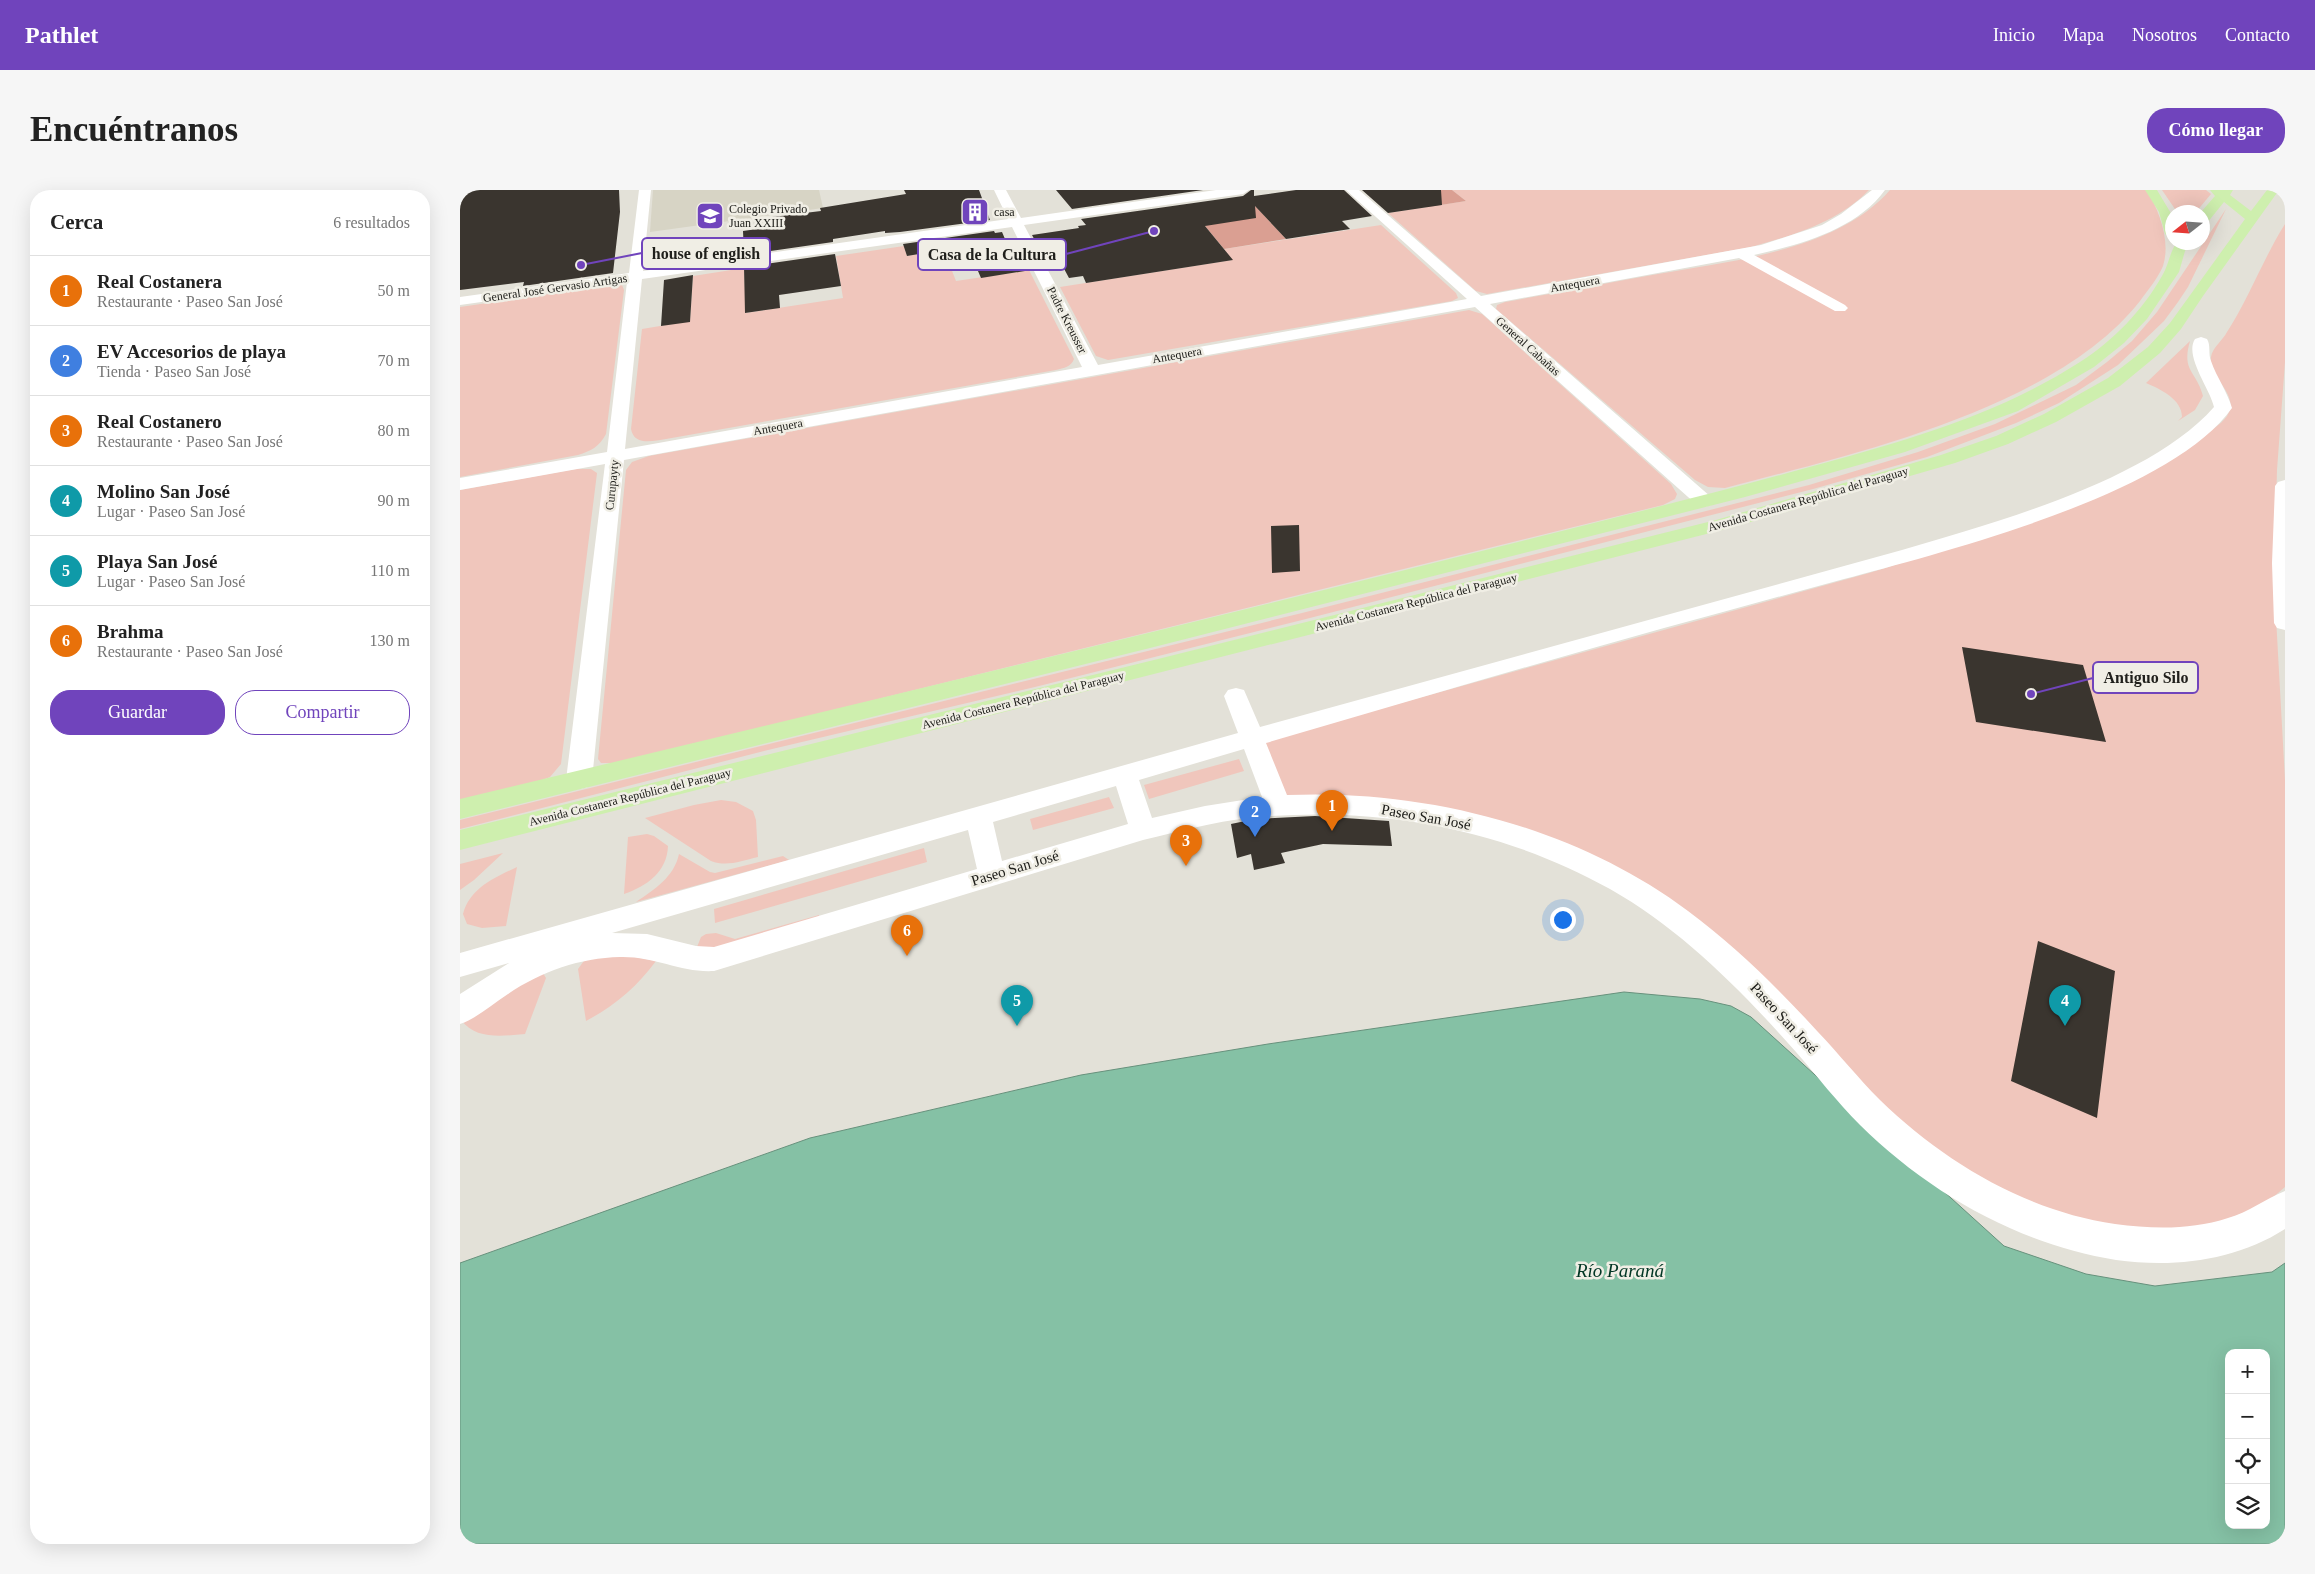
<!DOCTYPE html>
<html lang="es">
<head>
<meta charset="utf-8">
<style>
	:root { --surface:#fff; --page:#f6f6f6; --text:#222; --muted:#767676; --line:#e0e0e0; --accent:#7044bc }
	body { margin:0; font-family:Georgia,serif; background:var(--page); color:var(--text) }
	.controls { position:absolute; right:15px; bottom:15px; display:grid; overflow:hidden; border-radius:10px; box-shadow:0 5px 20px #0002 }
	.controls button { width:45px; height:45px; display:grid; place-items:center; padding:0; border:0; border-bottom:1px solid var(--line); background:var(--surface); color:var(--text); font:25px sans-serif }
	.compass { position:absolute; left:1705px; top:15px; width:45px; height:45px; border-radius:50%; background:var(--surface); box-shadow:0 5px 20px #0002; rotate:253deg }
	.you { position:absolute; left:1102px; top:729px; width:18px; height:18px; margin:-12px; border:4px solid #fff; border-radius:50%; background:#1a73e8; box-shadow:0 0 0 8px #1a73e833 }
	.badge { display:grid; place-items:center; width:32px; height:32px; border-radius:50%; background:var(--accent); color:#fff; font-size:16px; font-weight:700 }
	.pin { position:absolute; translate:-50% -41px; filter:drop-shadow(0 1px 2px #0008) }
	.pin::after { content:''; position:absolute; top:26px; width:18px; height:15px; background:inherit; clip-path:polygon(0 0,100% 0,50% 100%) }
	.list { margin:0; padding:0; list-style:none }
	h2 { display:flex; justify-content:space-between; align-items:center; height:65px; margin:0; padding:0 20px; font-size:21px }
	h2 small { font-size:16px; font-weight:400; color:var(--muted) }
	.list li { display:grid; grid-template-columns:32px 1fr auto; gap:15px; align-items:center; box-sizing:border-box; height:70px; padding:0 20px; border-top:1px solid var(--line) }
	.list b { display:block; font-size:19px; white-space:nowrap }
	.list p { margin:0; font-size:16px; white-space:nowrap; color:var(--muted) }
	.list em { font-size:16px; font-style:normal; color:var(--muted) }
	.actions { display:flex; gap:10px; padding:15px 20px }
	.actions a { flex:1; padding:11px 0; border:1px solid var(--accent); border-radius:20px; text-align:center; font-size:18px; color:var(--accent) }
	.actions .main { background:var(--accent); color:#fff }
	.icon { flex:none; width:28px; height:28px; fill:none; stroke:currentColor; stroke-width:2; stroke-linecap:round; stroke-linejoin:round }
	.map { position:relative; flex:none; width:1825px; height:1354px; overflow:hidden; border-radius:20px }
	header { display:flex; align-items:center; gap:30px; box-sizing:border-box; height:70px; padding:0 25px; background:var(--accent); color:#fff }
	header strong { font-size:24px }
	nav { display:flex; gap:28px; margin-inline-start:auto; font-size:18px }
	.intro { display:flex; align-items:center; justify-content:space-between; box-sizing:border-box; height:120px; padding:0 30px }
	h1 { margin:0; font-size:35px }
	.button { padding:12px 22px; border-radius:20px; background:var(--accent); color:#fff; font-size:18px; font-weight:700 }
	main { display:flex; gap:30px; padding:0 30px }
	aside { flex:1; background:var(--surface); border-radius:20px; box-shadow:0 5px 20px #0002 }
	.map>svg:first-child { display:block }
</style>
</head>
<body>
<header>
<strong>Pathlet</strong>
<nav><a>Inicio</a><a>Mapa</a><a>Nosotros</a><a>Contacto</a></nav>
</header>
<div class="intro"><h1>Encuéntranos</h1><a class="button">Cómo llegar</a></div>
<main>
<aside>
<h2>Cerca<small>6 resultados</small></h2>
<ul class="list">
<li><span class="badge" style="background:#e8710a">1</span><div><b>Real Costanera</b><p>Restaurante · Paseo San José</p></div><em>50 m</em></li>
<li><span class="badge" style="background:#3f7fe0">2</span><div><b>EV Accesorios de playa</b><p>Tienda · Paseo San José</p></div><em>70 m</em></li>
<li><span class="badge" style="background:#e8710a">3</span><div><b>Real Costanero</b><p>Restaurante · Paseo San José</p></div><em>80 m</em></li>
<li><span class="badge" style="background:#0f9aa8">4</span><div><b>Molino San José</b><p>Lugar · Paseo San José</p></div><em>90 m</em></li>
<li><span class="badge" style="background:#0f9aa8">5</span><div><b>Playa San José</b><p>Lugar · Paseo San José</p></div><em>110 m</em></li>
<li><span class="badge" style="background:#e8710a">6</span><div><b>Brahma</b><p>Restaurante · Paseo San José</p></div><em>130 m</em></li>
</ul>
<div class="actions"><a class="main">Guardar</a><a>Compartir</a></div>
</aside>
<div class="map">
<svg width="1825" height="1354" viewBox="0 0 1825 1354">
	<rect width="100%" height="100%" fill="#e3e1d8"/>
	<!-- built -->
	<path fill="#d7d4c5" d="M193,0H359L363,18L190,42Z"/>
	<!-- green -->
	<path fill="#f0c6bc" d="M992,0H1409C1377,33 1333,45 1291,57L1027,104L1016,101L928,23L1006,11Z
		M1430,0H1687C1699,21 1711,51 1703,76C1698,88 1688,100 1680,111C1595,219 1393,264 1265,298L1248,297L1235,290L1036,119L1037,115L1045,112C1096,103 1147,93 1198,84C1272,71 1378,60 1430,0Z
		M1702,0H1746L1751,4L1736,22H1717Z
		M1766,19L1728,97L1718,112L1704,131L1658,175L1599,213L1556,233L1467,267L1353,299L846,429L579,496L308,560L0,639V630L842,423L1349,295L1458,262L1535,234L1616,195L1647,172L1672,151L1697,122Z
		M1825,34V172L1817,280L1814,391L1825,590V997L1804,1015L1749,1036L1672,1042L1588,1023L1468,960L1315,806L1087,647L1058,636L1019,625L827,609L804,551L1409,383L1526,347L1740,248C1748,242 1761,235 1767,226C1781,204 1748,188 1751,167C1752,158 1763,150 1767,142C1789,108 1803,69 1825,34Z
		M921,35L996,103L998,108L992,111L648,170L636,166L600,97L772,70L764,59Z
		M444,56L447,66L459,64L461,72L487,68L496,91L569,80L614,169C611,177 604,178 596,180L206,249C193,251 174,256 171,239L182,139L230,131L233,86L284,78L286,123L383,108L376,66Z
		M151,95H162L164,100L146,244C139,257 131,261 118,265L0,287V117Z
		M1009,120L1022,124L1211,294L1217,304L1215,309L1203,315L159,573H141L138,569L166,280L172,272L189,266Z
		M1730,151C1721,182 1737,181 1743,206L1735,220L1718,231L1722,227C1722,209 1700,199 1686,193Z
		M116,279H131L137,283L101,574L90,587L80,591L0,611V300Z
		M779,569L784,581L689,609L684,595Z
		M649,607L654,618L573,640L570,629Z
		M261,610L276,612L293,621L296,630L298,667C281,671 267,677 251,671L185,628L234,615Z
		M187,644L194,646L208,656C207,682 187,696 164,704L168,647Z
		M464,658L467,672L255,733L254,719Z
		M43,663L14,690L0,700V674Z
		M219,664L250,682L255,683L323,666L329,670L176,712C195,699 214,687 219,664Z
		M57,677L46,736L22,738L7,734L3,724C10,698 34,688 57,677Z
		M359,725V732L253,763L237,757L241,747L246,744L256,743L275,749Z
		M146,761L196,771C177,797 154,816 126,831L118,779L129,764Z
		M80,778L86,788L65,844C42,846 16,850 1,830Z"/>
	<!-- forest -->
	<path fill="#da9f92" d="M947,0H992L1006,11L968,17Z
		M787,7L826,49L764,59L745,36Z"/>
	<!-- water -->
	<path fill="#85c1a5" stroke="#67917c" fill-rule="evenodd" d="M1164,802L1240,809L1271,816L1291,827L1544,1056L1626,1084L1695,1096L1812,1082L1825,1073V1354H0V1073L350,948L621,885L808,854ZM1769,1163H1806V1335H1769Z"/>
	<!-- building -->
	<path fill="#3a352f" d="M0,0H159L160,22L153,83L63,96L64,92L0,100Z
		M444,0H519L530,30L440,42L425,43V41L373,49V52L284,65L283,41L311,37L312,27L361,21L360,18L446,4Z
		M596,0H743L612,19Z
		M791,0H794V6L836,0H884L912,26L882,31L890,39L826,49L795,16L796,28L745,36L773,70L626,93L623,86L609,88L602,75L589,77L572,45L619,38L618,36L626,35L621,29L783,6Z
		M902,0H981L982,15L928,23Z
		M534,41L535,43L542,42L545,49L555,48L571,80L521,88L512,67L461,72L459,64L447,66L443,54Z
		M375,64L381,96L319,105L320,118L285,123L284,77Z
		M233,85L230,132L201,136L204,90Z
		M839,335L840,381L812,383L811,336Z
		M1502,457L1623,475L1646,552L1516,532Z
		M855,626L929,631L932,656L863,654L821,663L825,673L794,680L791,664L777,668L771,634L795,629Z
		M1578,751L1655,781L1637,928L1551,891Z"/>
	<g fill="none" stroke-linecap="round" stroke-linejoin="round">
		<!-- minor -->
		<path fill="#fff" fill-rule="evenodd" d="M179,0H191L183,81L548,29L534,0H546L561,28L756,0H789L783,4L564,35L638,175L1007,109L886,0H899L1021,106L1301,55L1362,35L1381,24L1412,0H1425C1396,40 1339,55 1294,65L1385,115L1388,118L1385,121H1375L1279,68L1030,114L1251,307L1254,311L1251,315L1244,317L1237,315L1015,117L164,270L132,590L128,597L119,599L110,597L106,590L145,274L0,300V288L147,262L167,92L0,115V107L169,83ZM552,37L622,177L165,259L182,89Z
			M1741,147L1747,149C1751,155 1748,164 1751,171C1757,188 1767,201 1772,218C1710,305 1487,361 1384,389C1324,405 1264,422 1204,438C1071,475 939,514 806,553L827,605C966,599 1115,637 1228,721C1275,756 1318,798 1358,842C1379,864 1398,888 1420,910C1484,972 1566,1021 1655,1034C1693,1039 1731,1040 1768,1028C1789,1022 1805,1009 1825,1001V1039C1775,1071 1714,1078 1656,1070C1560,1055 1469,1003 1400,935C1377,912 1357,886 1336,862C1281,800 1222,740 1150,699C1046,641 929,618 811,626C768,628 725,640 683,650L254,781C222,783 194,766 160,767C120,768 82,781 48,804C32,814 18,828 0,834V804L49,773L0,787V763L778,543L764,506L768,500L776,498L784,500L800,537L1442,360C1535,333 1690,290 1754,217C1750,199 1724,166 1735,149ZM784,559L802,607L745,616L692,628L679,590ZM656,596L668,634L542,671L533,632ZM508,640L517,679L254,757L236,756L187,744L152,743Z
			M1825,290V440L1817,438L1814,433L1812,373L1815,296L1818,292Z"/>
		<!-- major -->
		<path fill="#ceefae" fill-rule="evenodd" d="M1685,0H1697L1712,25V48L1705,44L1699,22Z
			M1750,0H1773L1770,5L1791,21L1807,0H1819L1743,106L1721,139L1700,163L1660,196L1596,232L1548,254L1495,273L1270,338L0,660V640L698,469L1256,330L1481,265L1536,246L1584,224L1648,188L1688,157L1710,133L1785,29L1764,12L1747,33L1742,34L1741,22L1755,6Z
			M1717,52H1731L1725,61L1719,82L1687,129L1664,153L1634,177L1558,221L1445,262L1285,307L694,457L0,629V609C350,525 701,441 1050,354C1149,329 1248,305 1346,278C1441,252 1536,226 1620,172C1653,151 1683,120 1702,86C1709,75 1709,63 1717,52Z"/>
	</g>
	<!-- icons -->
	<defs>
		<g id="building-square" transform="scale(1.4375)"><rect x="-9" y="-9" width="18" height="18" rx="4" fill="#7044bc" stroke="#f0eee5"/><path d="M-4-6H4V6H1V3H-1V6H-4ZM-2.5-4.3h1.7v1.8h-1.7ZM.8-4.3h1.7v1.8H.8ZM-2.5-1h1.7V.8h-1.7ZM.8-1h1.7V.8H.8Z" fill="#fff"/></g>
		<g id="school-square" transform="scale(1.4375)"><rect x="-9" y="-9" width="18" height="18" rx="4" fill="#7044bc" stroke="#f0eee5"/><path d="M0-5L7-2L0 1L-7-2ZM-4 1L0 2.5L4 1V4Q0 6-4 4Z" fill="#fff"/></g>
	</defs>
	<g fill-rule="evenodd">
		<use href="#building-square" x="515" y="22"/>
		<use href="#school-square" x="250" y="26"/>
	</g>
	<g text-anchor="middle" stroke-width="5" stroke-linejoin="round" paint-order="stroke">
		<!-- far-poi labels -->
		<g font-size="12" fill="#20201c" stroke="#f0eee5" text-anchor="start">
			<text x="269" y="23">Colegio Privado<tspan x="269" dy="14">Juan XXIII</tspan></text>
			<text x="534" y="26">casa</text>
		</g>
		<!-- far-street labels -->
		<g font-size="12" fill="#20201c" stroke="#f0eee5">
			<text transform="translate(1115 94) rotate(-10)" y="4">Antequera</text>
			<text transform="translate(95 98) rotate(-8)" y="4">General José Gervasio Artigas</text>
			<text transform="translate(607 130) rotate(63)" y="4">Padre Kreusser</text>
			<text transform="translate(1068 156) rotate(42)" y="4">General Cabañas</text>
			<text transform="translate(717 165) rotate(-10)" y="4">Antequera</text>
			<text transform="translate(318 237) rotate(-10)" y="4">Antequera</text>
			<text transform="translate(152 295) rotate(-84)" y="4">Curupayty</text>
			<text transform="translate(1348 309) rotate(-16)" y="4">Avenida Costanera República del Paraguay</text>
			<text transform="translate(956 412) rotate(-14)" y="4">Avenida Costanera República del Paraguay</text>
			<text transform="translate(563 510) rotate(-14)" y="4">Avenida Costanera República del Paraguay</text>
			<text transform="translate(170 607) rotate(-14)" y="4">Avenida Costanera República del Paraguay</text>
		</g>
		<!-- street labels -->
		<g font-size="15" fill="#20201c" stroke="#f0eee5">
			<text transform="translate(966 627) rotate(10)" y="5">Paseo San José</text>
			<text transform="translate(555 678) rotate(-17)" y="5">Paseo San José</text>
			<text transform="translate(1324 828) rotate(47)" y="5">Paseo San José</text>
		</g>
		<!-- near-water labels -->
		<g font-size="19" font-style="italic" fill="#013624" stroke="#f0eee5">
			<text x="1160" y="1087">Río Paraná</text>
		</g>
	</g>
	<!-- callouts -->
	<path fill="none" stroke="#7044bc" stroke-width="2" d="M121 75L182 63M694 41L606 64M1571 504L1633 488"/>
	<g fill="#7044bc" stroke="#f0eee5" stroke-width="2">
		<circle cx="121" cy="75" r="5"/>
		<circle cx="694" cy="41" r="5"/>
		<circle cx="1571" cy="504" r="5"/>
	</g>
	<g fill="#f0eee5" stroke="#7044bc" stroke-width="2">
		<rect x="182" y="48" width="128" height="31" rx="5"/>
		<rect x="458" y="49" width="148" height="31" rx="5"/>
		<rect x="1633" y="472" width="105" height="31" rx="5"/>
	</g>
	<g font-size="16" text-anchor="middle" font-weight="bold" fill="#20201c">
		<text x="246" y="69">house of english</text>
		<text x="532" y="70">Casa de la Cultura</text>
		<text x="1686" y="493">Antiguo Silo</text>
	</g>
</svg>
<div class="controls">
<button>+</button>
<button>−</button>
<button><svg class="icon" aria-label="locate" viewBox="0 0 24 24"><circle cx="12" cy="12" r="6"/><path d="M12 2v4M12 18v4M2 12h4M18 12h4"/></svg></button>
<button><svg class="icon" aria-label="layers" viewBox="0 0 24 24"><path d="M12 4l9 5-9 5-9-5zM3 14l9 5 9-5"/></svg></button>
</div>
<svg class="compass" viewBox="-18 -18 36 36"><path d="M0-13l5 13h-10z" fill="#e53935"/><path d="M0 13l5-13h-10z" fill="#767676"/></svg>
<div class="you"></div>
<div class="pin badge" style="left:872px;top:641px;background:#e8710a">1</div>
<div class="pin badge" style="left:795px;top:647px;background:#3f7fe0">2</div>
<div class="pin badge" style="left:726px;top:676px;background:#e8710a">3</div>
<div class="pin badge" style="left:1605px;top:836px;background:#0f9aa8">4</div>
<div class="pin badge" style="left:557px;top:836px;background:#0f9aa8">5</div>
<div class="pin badge" style="left:447px;top:766px;background:#e8710a">6</div>
</div>
</main>
</body>
</html>
